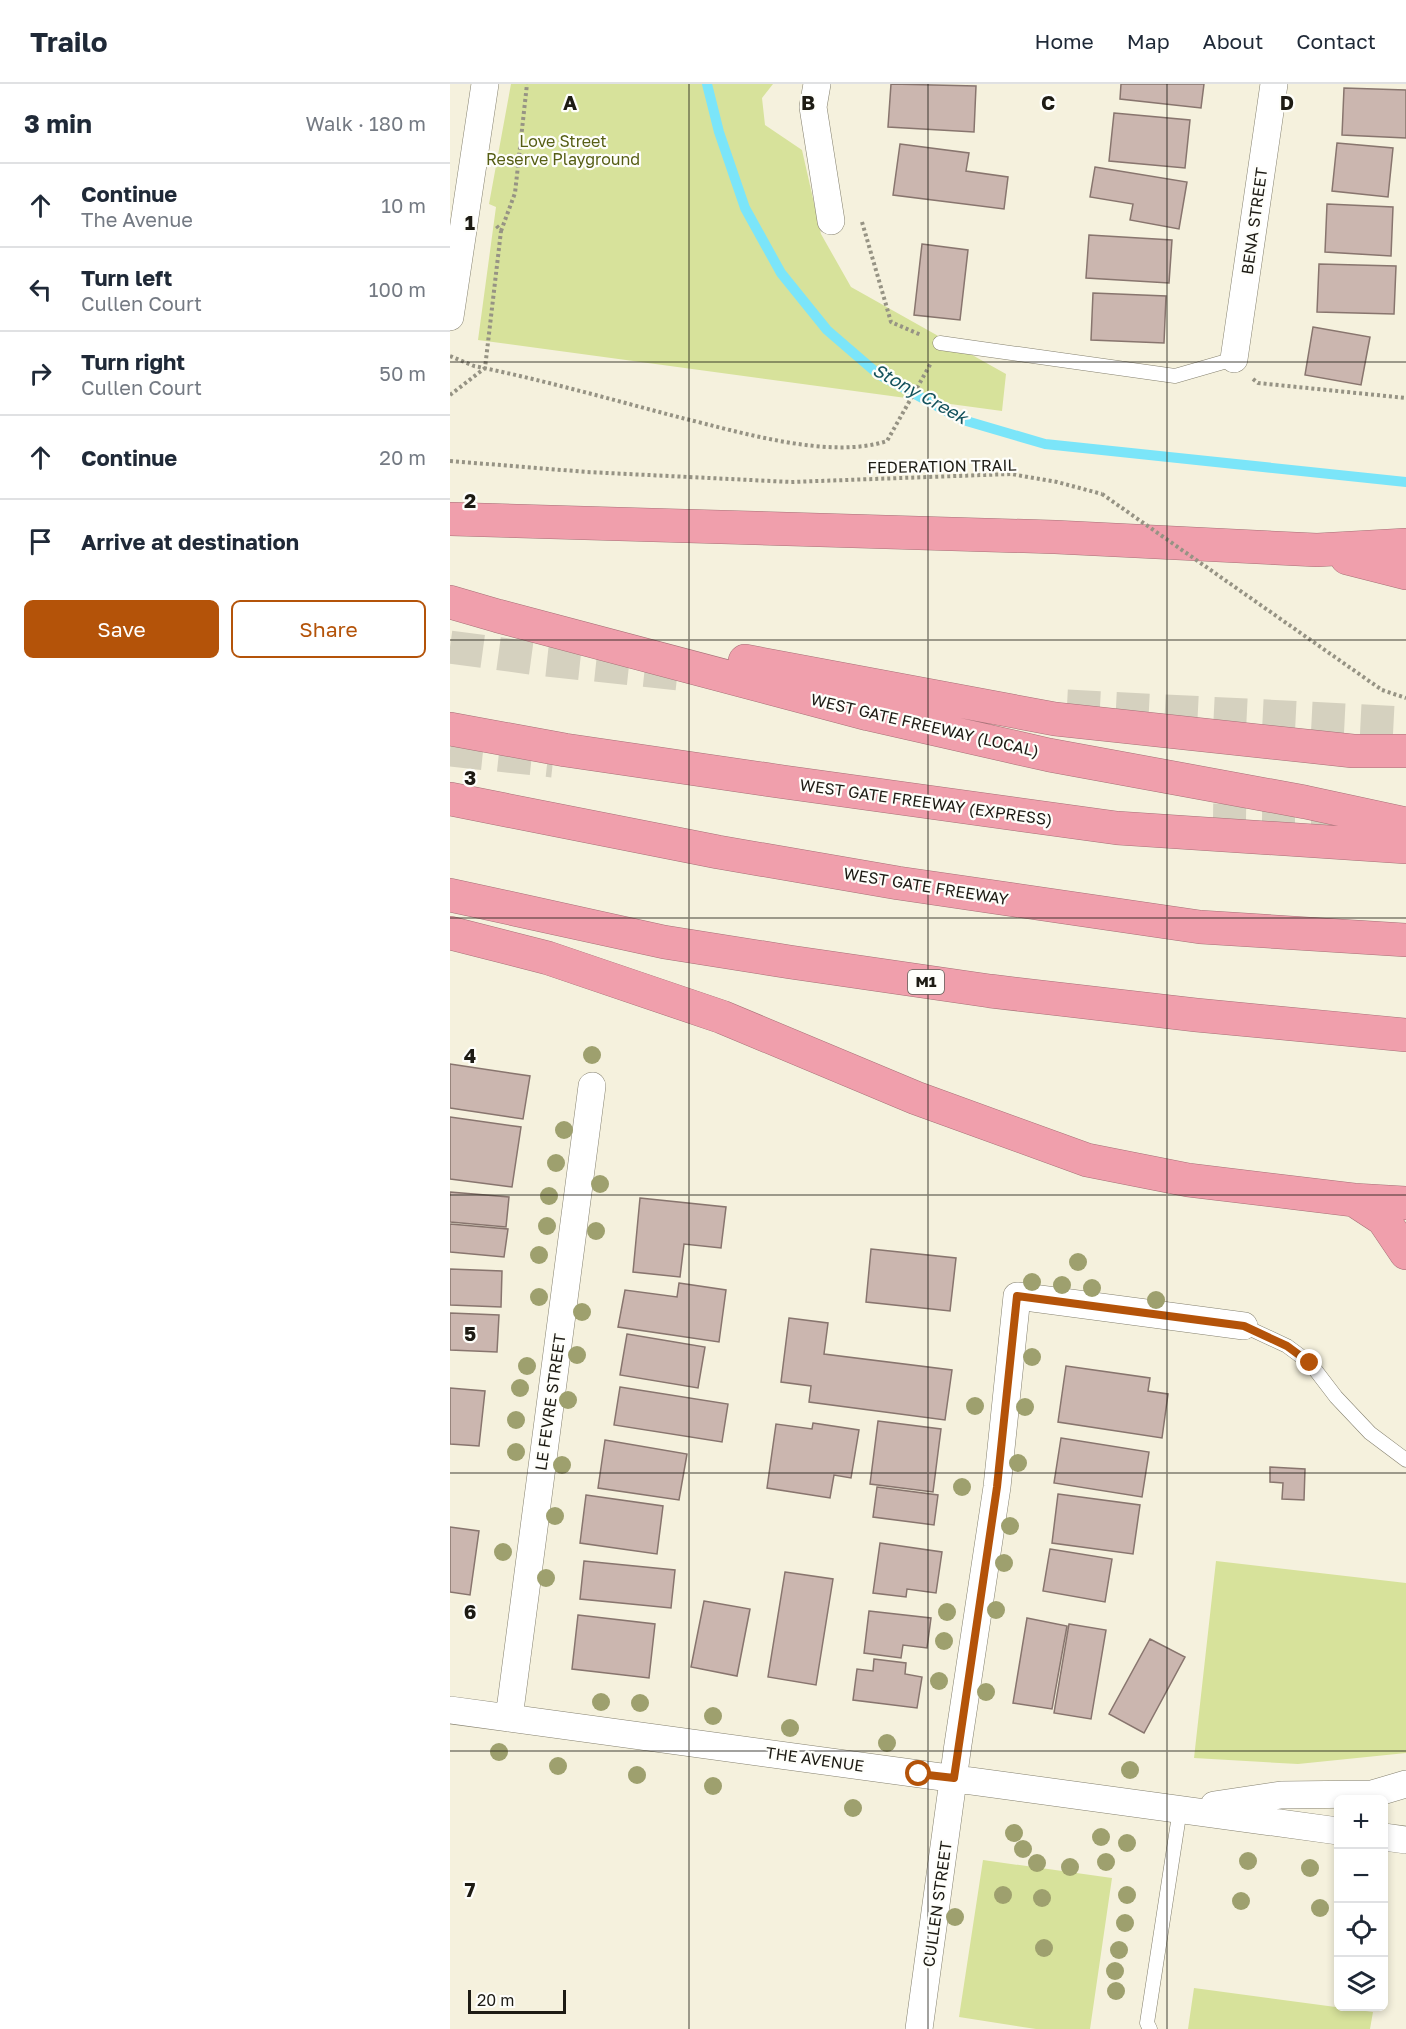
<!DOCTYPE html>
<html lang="en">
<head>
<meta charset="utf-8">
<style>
	:root { --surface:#fff; --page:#f6f6f7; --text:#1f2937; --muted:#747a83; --line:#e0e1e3; --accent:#b45309 }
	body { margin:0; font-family:"Golos Text",sans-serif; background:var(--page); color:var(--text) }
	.controls { position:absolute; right:18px; bottom:18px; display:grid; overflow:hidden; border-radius:9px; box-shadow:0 3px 9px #0003 }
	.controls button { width:54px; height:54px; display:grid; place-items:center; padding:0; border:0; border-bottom:2px solid var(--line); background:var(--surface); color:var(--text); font:30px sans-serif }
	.scale { position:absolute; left:18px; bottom:15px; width:98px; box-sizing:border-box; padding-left:6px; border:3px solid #1d1b14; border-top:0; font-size:16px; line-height:21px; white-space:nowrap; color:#1d1b14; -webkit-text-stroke:4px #fefefa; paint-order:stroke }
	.stop { position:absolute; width:18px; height:18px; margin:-14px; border:4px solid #b45309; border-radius:50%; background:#fff }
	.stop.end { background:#b45309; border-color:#fff; box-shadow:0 2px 6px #0008 }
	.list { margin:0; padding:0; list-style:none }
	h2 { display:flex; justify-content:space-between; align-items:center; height:78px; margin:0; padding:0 24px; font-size:26px }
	h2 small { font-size:20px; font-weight:400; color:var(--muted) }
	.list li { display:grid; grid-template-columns:39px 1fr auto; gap:18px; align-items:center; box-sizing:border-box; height:84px; padding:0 24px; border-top:2px solid var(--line) }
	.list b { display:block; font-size:22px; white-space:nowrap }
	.list p { margin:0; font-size:20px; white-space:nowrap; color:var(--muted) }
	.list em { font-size:20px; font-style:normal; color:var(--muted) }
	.actions { display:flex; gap:12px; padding:18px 24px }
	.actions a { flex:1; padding:14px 0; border:2px solid var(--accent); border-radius:9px; text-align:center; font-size:21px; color:var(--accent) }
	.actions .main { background:var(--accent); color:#fff }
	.icon { flex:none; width:33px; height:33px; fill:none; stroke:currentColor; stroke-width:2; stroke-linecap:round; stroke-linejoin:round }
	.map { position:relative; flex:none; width:956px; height:1945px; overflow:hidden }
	header { display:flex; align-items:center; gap:36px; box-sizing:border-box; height:84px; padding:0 30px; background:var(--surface); border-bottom:2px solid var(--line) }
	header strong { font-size:28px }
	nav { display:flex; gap:33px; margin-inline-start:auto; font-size:21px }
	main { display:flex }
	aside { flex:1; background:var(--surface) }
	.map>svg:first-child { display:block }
</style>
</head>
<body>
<header>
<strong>Trailo</strong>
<nav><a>Home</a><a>Map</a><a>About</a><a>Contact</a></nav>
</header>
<main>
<aside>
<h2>3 min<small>Walk · 180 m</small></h2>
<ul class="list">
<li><svg class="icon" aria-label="ahead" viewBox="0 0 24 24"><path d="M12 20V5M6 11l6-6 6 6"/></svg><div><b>Continue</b><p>The Avenue</p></div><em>10 m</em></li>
<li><svg class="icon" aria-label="left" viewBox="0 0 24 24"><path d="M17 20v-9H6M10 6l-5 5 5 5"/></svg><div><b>Turn left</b><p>Cullen Court</p></div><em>100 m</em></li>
<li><svg class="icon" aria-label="right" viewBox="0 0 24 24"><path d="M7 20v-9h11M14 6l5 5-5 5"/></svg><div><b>Turn right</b><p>Cullen Court</p></div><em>50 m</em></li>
<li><svg class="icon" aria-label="ahead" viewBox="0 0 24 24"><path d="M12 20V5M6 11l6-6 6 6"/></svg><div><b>Continue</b></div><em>20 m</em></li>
<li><svg class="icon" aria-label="arrive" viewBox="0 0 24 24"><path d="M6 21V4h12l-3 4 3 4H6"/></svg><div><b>Arrive at destination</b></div></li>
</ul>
<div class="actions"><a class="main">Save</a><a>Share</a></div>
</aside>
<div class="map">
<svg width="956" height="1945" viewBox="0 0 956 1945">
	<rect width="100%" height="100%" fill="#f5f1dd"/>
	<!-- green -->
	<path fill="#d7e29b" d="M61,0H323L312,14L315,41L352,66L371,150L401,203L556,290L552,327L28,256L46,123L39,120Z
		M766,1477L956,1499V1669L848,1680L744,1674Z
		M533,1776L662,1794L640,1945H586L509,1933Z
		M744,1904L923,1928L920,1945H738Z"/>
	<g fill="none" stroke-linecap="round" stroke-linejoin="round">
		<!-- stream -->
		<path stroke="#7be5f9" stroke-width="10" d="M257,0L269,48L295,124L331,189L377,246L428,290L513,336L595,360L956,398"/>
	</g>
	<!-- building -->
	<path fill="#cbb6af" stroke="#88756e" stroke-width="1.5" d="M441,0L526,2L524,48L438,43Z
		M671,0H754L751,24L670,15Z
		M894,4L956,6V54L892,51Z
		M664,29L740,36L735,84L659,77Z
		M887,59L943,64L938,113L882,107Z
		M450,60L519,69L516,87L558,93L554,125L443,111Z
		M645,83L737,98L729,145L680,136L683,120L640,113Z
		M877,120L943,123L941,172L875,168Z
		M639,151L722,156L719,199L636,194Z
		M472,160L518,166L510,236L464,231Z
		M869,180L946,182L944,230L867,228Z
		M643,209L716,212L714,259L641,256Z
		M863,243L920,253L911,301L855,291Z
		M0,980L80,992L73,1035L0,1024Z
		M0,1033L71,1043L62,1103L0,1095Z
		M0,1108L59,1113L56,1143L0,1138Z
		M190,1114L276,1123L271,1164L234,1160L230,1193L183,1188Z
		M0,1140L58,1145L54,1173L0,1168Z
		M421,1165L506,1174L500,1227L416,1218Z
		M0,1185L52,1187L51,1223L0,1221Z
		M229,1199L276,1206L269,1258L168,1243L175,1206L227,1213Z
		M0,1229L49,1231L47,1268L0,1266Z
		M339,1234L378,1239L374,1270L502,1286L495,1336L359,1318L361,1302L331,1298Z
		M177,1250L255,1263L248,1304L170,1291Z
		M616,1282L700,1294L698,1307L718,1310L712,1354L608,1338Z
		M170,1303L278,1320L272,1358L164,1341Z
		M0,1304L35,1307L29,1362L0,1360Z
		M428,1337L491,1345L483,1408L420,1400Z
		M363,1339L409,1346L401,1394L384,1391L380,1414L317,1404L326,1340L362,1345Z
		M611,1354L699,1368L692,1413L604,1399Z
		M155,1356L237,1370L229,1416L148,1404Z
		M820,1383L855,1385L854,1416L832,1415L833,1399L820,1398Z
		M427,1403L488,1411L484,1441L423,1433Z
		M608,1410L690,1421L683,1470L602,1459Z
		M136,1411L213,1422L207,1470L130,1459Z
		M0,1443L29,1447L20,1511L0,1508Z
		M430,1459L492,1468L486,1509L457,1505L456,1513L423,1509Z
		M600,1465L662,1475L655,1518L593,1507Z
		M134,1477L225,1486L221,1524L130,1515Z
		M335,1488L383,1495L366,1601L318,1593Z
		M254,1517L300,1525L287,1592L241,1583Z
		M419,1527L481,1534L477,1564L453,1561L451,1574L414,1569Z
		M128,1531L205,1540L199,1594L122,1585Z
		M577,1534L617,1542L602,1625L563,1619Z
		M619,1540L656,1546L641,1635L604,1629Z
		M700,1555L735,1573L694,1649L659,1630Z
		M424,1575L456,1579L455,1590L472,1593L467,1624L403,1616L407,1585L423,1587Z"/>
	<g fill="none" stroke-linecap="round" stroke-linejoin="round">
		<!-- motorway-tunnel -->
		<path stroke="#d5d1bf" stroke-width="33" stroke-dasharray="33 16" stroke-linecap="butt" d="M0,563L88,575L228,590
			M617,622L956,639
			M0,666L103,677
			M763,736L912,738"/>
		<!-- service casing -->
		<g stroke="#85816f" stroke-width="15">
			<path id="service" d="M490,259L725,292L784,275
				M794,1242L837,1262L860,1279L886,1313L920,1349L956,1376
				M700,1945L697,1939L730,1725"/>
		</g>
		<!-- minor casing -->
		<g stroke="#85816f" stroke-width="28">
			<path id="minor" d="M367,0L363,23L381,137
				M0,233L35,0
				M784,275L824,0
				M0,1626L888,1747
				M59,1634L142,1002
				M764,1721L831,1711L922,1710L956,1700
				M934,1753L956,1756
				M469,1945L507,1667L547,1403L567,1212L794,1242"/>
		</g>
		<!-- motorway casing -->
		<g stroke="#a67177" stroke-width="34">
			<path id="motorway" d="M0,435L605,453L867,466L956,461
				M897,474L956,489
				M0,518L48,532L418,630L599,671L855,718L956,740
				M295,577L605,635L903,667H956
				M0,645L115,666L334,698L667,744L956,763
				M0,715L268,768L448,799L750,843L956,856
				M0,811L214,858L340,878L540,907L746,931L956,951
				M0,849L98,874L272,933L466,1014L637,1076L738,1096L904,1116L956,1119
				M904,1116L933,1135L956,1169"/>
		</g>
		<!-- path -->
		<path stroke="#969384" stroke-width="4" stroke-dasharray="3 3" stroke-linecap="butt" d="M412,138L441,238L471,251
			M51,147L65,109L77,0
			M0,272L24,282C94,296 163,316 232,334C290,348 380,376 437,357L481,279
			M803,295L808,299L956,314
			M0,311L35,284L51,147L45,140
			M0,377L137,388L341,398L561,390L607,398L652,410
			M932,606L956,614"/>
		<!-- service -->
		<use href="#service" stroke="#fff" stroke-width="14"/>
		<!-- minor -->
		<use href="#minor" stroke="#fff" stroke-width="27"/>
		<!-- motorway -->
		<use href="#motorway" stroke="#f09fac" stroke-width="33"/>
		<!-- path-bridge -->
		<path stroke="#969384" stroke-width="4" stroke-dasharray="3 3" stroke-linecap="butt" d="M652,410L932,606"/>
	</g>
	<!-- trees -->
	<g fill="#9ea06e">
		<circle cx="142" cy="971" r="9"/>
		<circle cx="114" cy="1046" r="9"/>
		<circle cx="106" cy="1079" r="9"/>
		<circle cx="150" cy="1100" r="9"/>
		<circle cx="99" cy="1112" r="9"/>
		<circle cx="97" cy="1142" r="9"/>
		<circle cx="146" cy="1147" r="9"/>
		<circle cx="89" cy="1171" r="9"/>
		<circle cx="628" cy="1178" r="9"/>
		<circle cx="582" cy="1198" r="9"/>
		<circle cx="612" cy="1201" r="9"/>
		<circle cx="642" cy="1204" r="9"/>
		<circle cx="89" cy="1213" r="9"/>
		<circle cx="706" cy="1216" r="9"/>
		<circle cx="132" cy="1228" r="9"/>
		<circle cx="127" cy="1271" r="9"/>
		<circle cx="582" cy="1273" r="9"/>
		<circle cx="77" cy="1282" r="9"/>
		<circle cx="70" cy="1304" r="9"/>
		<circle cx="118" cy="1316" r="9"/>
		<circle cx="525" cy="1322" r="9"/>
		<circle cx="575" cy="1323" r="9"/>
		<circle cx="66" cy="1336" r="9"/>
		<circle cx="66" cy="1368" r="9"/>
		<circle cx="568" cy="1379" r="9"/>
		<circle cx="112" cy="1381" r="9"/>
		<circle cx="512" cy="1403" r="9"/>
		<circle cx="105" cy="1432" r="9"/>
		<circle cx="560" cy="1442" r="9"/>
		<circle cx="53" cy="1468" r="9"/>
		<circle cx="554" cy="1479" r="9"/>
		<circle cx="96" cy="1494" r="9"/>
		<circle cx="546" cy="1526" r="9"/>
		<circle cx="497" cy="1528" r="9"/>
		<circle cx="494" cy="1557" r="9"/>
		<circle cx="489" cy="1597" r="9"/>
		<circle cx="536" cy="1608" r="9"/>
		<circle cx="151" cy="1618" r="9"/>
		<circle cx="190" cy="1619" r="9"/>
		<circle cx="263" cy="1632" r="9"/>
		<circle cx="340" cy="1644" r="9"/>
		<circle cx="437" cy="1659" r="9"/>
		<circle cx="49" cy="1668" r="9"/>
		<circle cx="108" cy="1682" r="9"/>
		<circle cx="680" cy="1686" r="9"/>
		<circle cx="187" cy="1691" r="9"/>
		<circle cx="263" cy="1702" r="9"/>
		<circle cx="403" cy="1724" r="9"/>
		<circle cx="564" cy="1749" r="9"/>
		<circle cx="651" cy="1753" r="9"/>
		<circle cx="677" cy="1759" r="9"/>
		<circle cx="573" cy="1765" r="9"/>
		<circle cx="798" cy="1777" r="9"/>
		<circle cx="656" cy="1778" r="9"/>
		<circle cx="587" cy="1779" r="9"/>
		<circle cx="620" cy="1783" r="9"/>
		<circle cx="860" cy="1784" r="9"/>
		<circle cx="553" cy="1811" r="9"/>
		<circle cx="677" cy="1811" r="9"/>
		<circle cx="592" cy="1814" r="9"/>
		<circle cx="791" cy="1817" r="9"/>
		<circle cx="870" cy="1824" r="9"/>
		<circle cx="505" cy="1833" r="9"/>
		<circle cx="675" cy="1839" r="9"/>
		<circle cx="594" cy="1864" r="9"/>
		<circle cx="669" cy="1866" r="9"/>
		<circle cx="665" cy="1887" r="9"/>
		<circle cx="666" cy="1907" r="9"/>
	</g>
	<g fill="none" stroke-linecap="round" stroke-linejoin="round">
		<!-- route -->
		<path stroke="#b45309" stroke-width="8" d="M469,1690L504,1694L547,1403L567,1212L794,1242L837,1262L860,1279"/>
	</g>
	<!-- grid -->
	<path fill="none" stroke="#1d1b14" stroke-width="1.5" stroke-opacity="0.55" d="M239,0V1945M478,0V1945M717,0V1945M0,278H956M0,556H956M0,834H956M0,1111H956M0,1389H956M0,1667H956"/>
	<g text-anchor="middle" stroke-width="4.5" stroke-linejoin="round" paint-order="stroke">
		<!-- shield labels -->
		<rect fill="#fefefa" stroke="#605f59" stroke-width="1.5" x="458" y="886" width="36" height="24" rx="4.5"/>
		<g font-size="15" font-weight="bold" fill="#1d1b14">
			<text x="476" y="903">M1</text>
		</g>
		<!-- park labels -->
		<g font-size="16" fill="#565e14" stroke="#fefefa">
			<text x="113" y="63">Love Street<tspan x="113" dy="18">Reserve Playground</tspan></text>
		</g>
		<!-- street labels -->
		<g font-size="16" fill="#1d1b14" stroke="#fefefa">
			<text transform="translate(804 137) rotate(-82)" y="6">BENA STREET</text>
			<text transform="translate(492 382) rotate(-1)" y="6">FEDERATION TRAIL</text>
			<text transform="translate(475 641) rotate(13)" y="6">WEST GATE FREEWAY (LOCAL)</text>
			<text transform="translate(476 718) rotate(8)" y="6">WEST GATE FREEWAY (EXPRESS)</text>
			<text transform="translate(476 802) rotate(9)" y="6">WEST GATE FREEWAY</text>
			<text transform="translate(100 1318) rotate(-82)" y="6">LE FEVRE STREET</text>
			<text transform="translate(365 1675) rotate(8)" y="6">THE AVENUE</text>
			<text transform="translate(487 1820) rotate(-82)" y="6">CULLEN STREET</text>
		</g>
		<!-- water labels -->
		<g font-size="18" font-style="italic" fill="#14525c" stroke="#fefefa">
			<text transform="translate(470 310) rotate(29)" y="6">Stony Creek</text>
		</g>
	</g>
	<g font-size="20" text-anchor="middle" font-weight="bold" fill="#1d1b14" stroke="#fefefa" stroke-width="4.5" stroke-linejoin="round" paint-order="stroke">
		<text x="120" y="26">A</text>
		<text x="358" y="26">B</text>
		<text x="598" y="26">C</text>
		<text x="837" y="26">D</text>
		<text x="20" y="146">1</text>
		<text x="20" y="424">2</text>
		<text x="20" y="701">3</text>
		<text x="20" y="979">4</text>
		<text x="20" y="1257">5</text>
		<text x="20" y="1535">6</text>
		<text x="20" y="1813">7</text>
	</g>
</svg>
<div class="controls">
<button>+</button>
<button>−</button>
<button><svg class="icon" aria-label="locate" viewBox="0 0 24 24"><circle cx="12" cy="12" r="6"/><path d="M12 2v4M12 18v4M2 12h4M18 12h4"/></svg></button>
<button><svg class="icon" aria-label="layers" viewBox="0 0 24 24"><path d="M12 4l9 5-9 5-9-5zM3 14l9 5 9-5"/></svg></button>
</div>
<div class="scale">20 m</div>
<div class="stop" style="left:469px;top:1690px"></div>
<div class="stop end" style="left:860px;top:1279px"></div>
</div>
</main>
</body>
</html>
